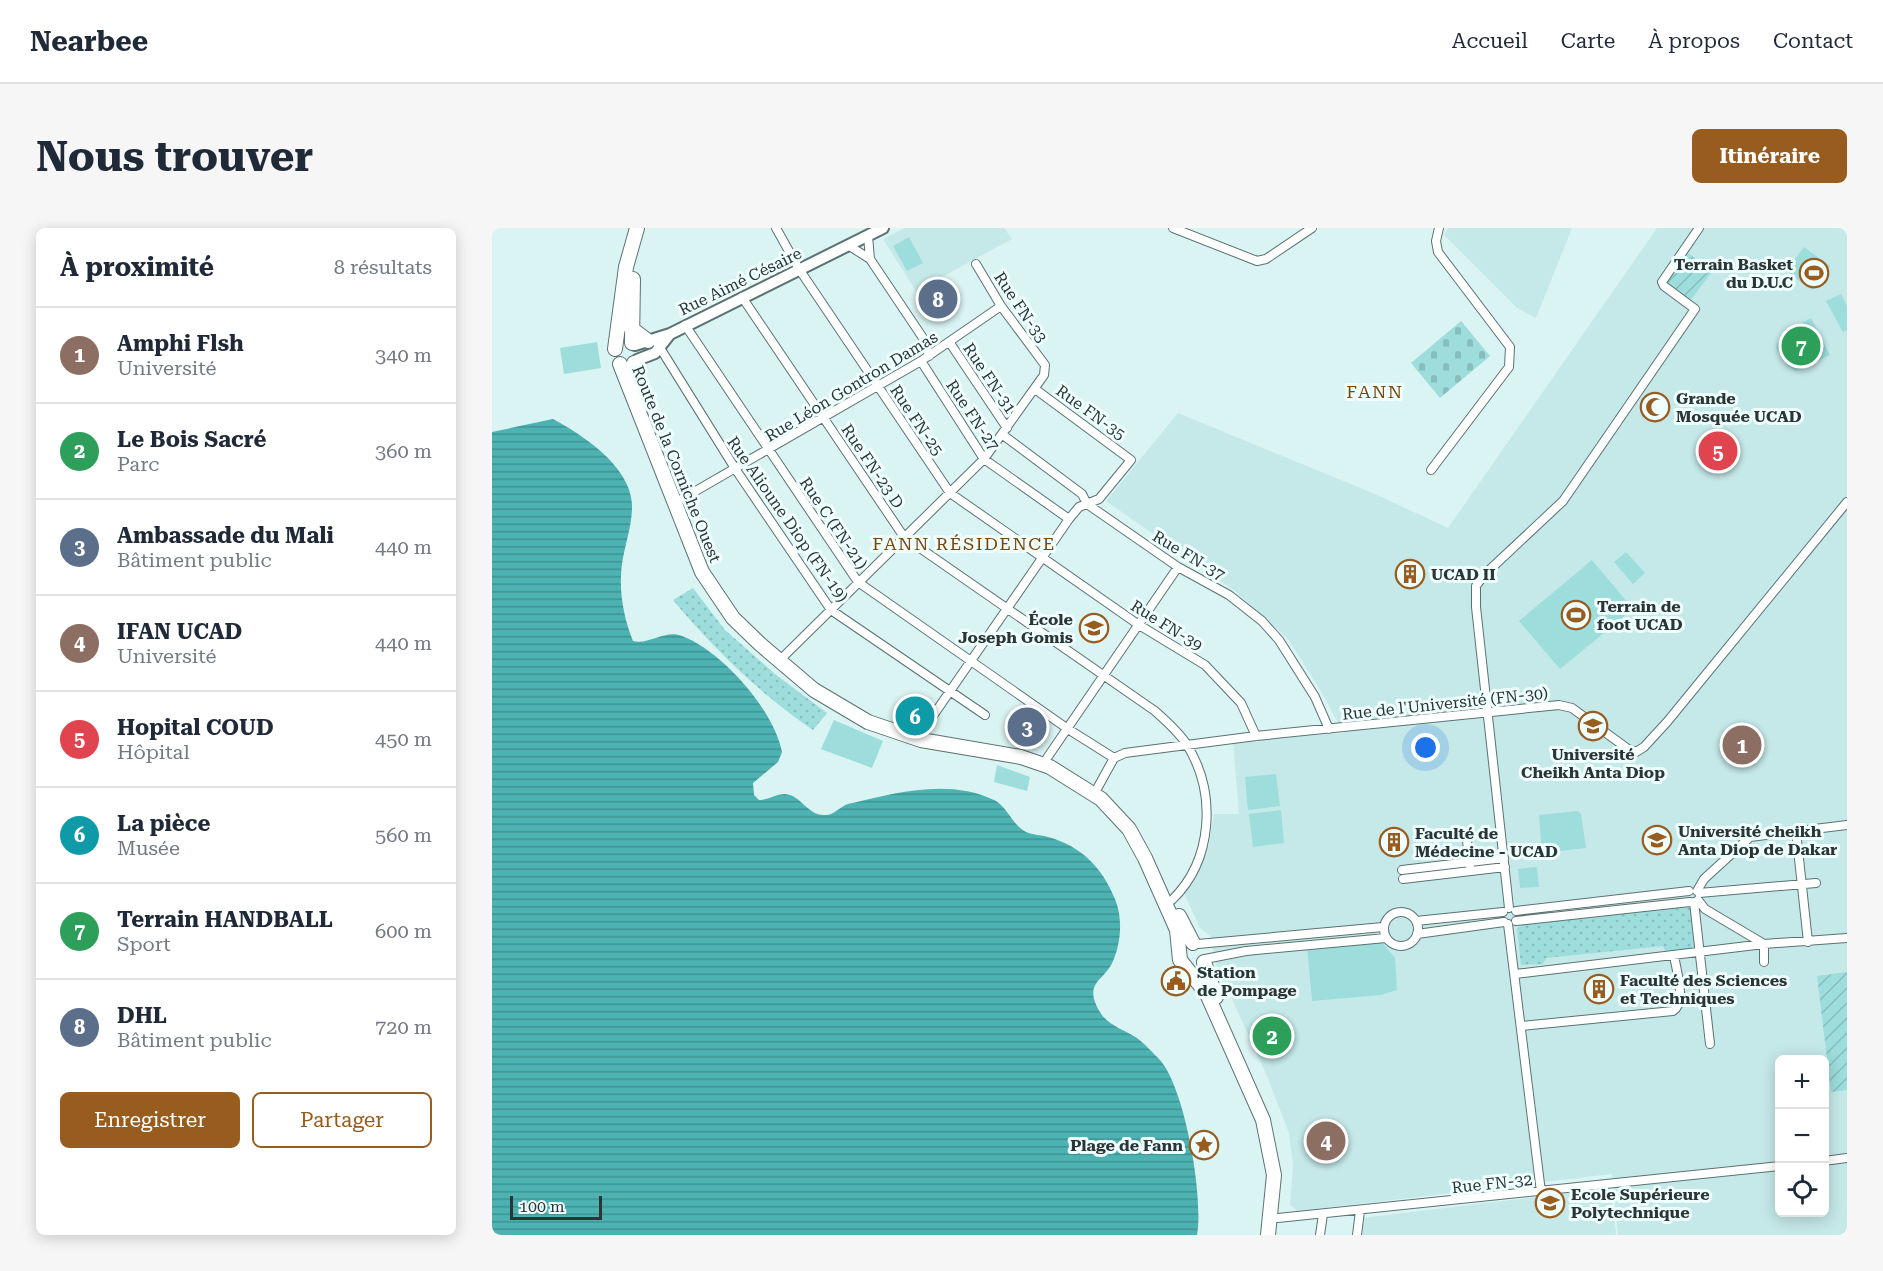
<!DOCTYPE html>
<html lang="fr">
<head>
<meta charset="utf-8">
<style>
	:root { --surface:#fff; --page:#f6f6f7; --text:#1f2937; --muted:#747a83; --line:#e0e1e3; --accent:#995c1f }
	body { margin:0; font-family:"Roboto Serif",serif; background:var(--page); color:var(--text) }
	.controls { position:absolute; right:18px; bottom:18px; display:grid; overflow:hidden; border-radius:9px; box-shadow:0 3px 15px #0003 }
	.controls button { width:54px; height:54px; display:grid; place-items:center; padding:0; border:0; border-bottom:2px solid var(--line); background:var(--surface); color:var(--text); font:30px sans-serif }
	.scale { position:absolute; left:18px; bottom:15px; width:92px; box-sizing:border-box; padding-left:6px; border:3px solid #2b3535; border-top:0; font-size:16px; line-height:21px; white-space:nowrap; color:#2b3535; -webkit-text-stroke:4px #effefe; paint-order:stroke }
	.you { position:absolute; left:934px; top:520px; width:21px; height:21px; margin:-15px; border:4px solid #fff; border-radius:50%; background:#1a73e8; box-shadow:0 0 0 9px #1a73e833 }
	.badge { display:grid; place-items:center; width:39px; height:39px; border-radius:50%; background:var(--accent); color:#fff; font-size:20px; font-weight:700 }
	.pin { position:absolute; translate:-50% -50%; border:3px solid #fff; box-shadow:0 2px 6px #0006 }
	.list { margin:0; padding:0; list-style:none }
	h2 { display:flex; justify-content:space-between; align-items:center; height:78px; margin:0; padding:0 24px; font-size:26px }
	h2 small { font-size:20px; font-weight:400; color:var(--muted) }
	.list li { display:grid; grid-template-columns:39px 1fr auto; gap:18px; align-items:center; box-sizing:border-box; height:96px; padding:0 24px; border-top:2px solid var(--line) }
	.list b { display:block; font-size:22px; white-space:nowrap }
	.list p { margin:0; font-size:20px; white-space:nowrap; color:var(--muted) }
	.list em { font-size:20px; font-style:normal; color:var(--muted) }
	.actions { display:flex; gap:12px; padding:18px 24px }
	.actions a { flex:1; padding:14px 0; border:2px solid var(--accent); border-radius:9px; text-align:center; font-size:21px; color:var(--accent) }
	.actions .main { background:var(--accent); color:#fff }
	.icon { flex:none; width:33px; height:33px; fill:none; stroke:currentColor; stroke-width:2; stroke-linecap:round; stroke-linejoin:round }
	.map { position:relative; flex:none; width:1355px; height:1007px; overflow:hidden; border-radius:9px }
	header { display:flex; align-items:center; gap:36px; box-sizing:border-box; height:84px; padding:0 30px; background:var(--surface); border-bottom:2px solid var(--line) }
	header strong { font-size:28px }
	nav { display:flex; gap:33px; margin-inline-start:auto; font-size:21px }
	.intro { display:flex; align-items:center; justify-content:space-between; box-sizing:border-box; height:144px; padding:0 36px }
	h1 { margin:0; font-size:42px }
	.button { padding:15px 27px; border-radius:9px; background:var(--accent); color:#fff; font-size:21px; font-weight:700 }
	main { display:flex; gap:36px; padding:0 36px }
	aside { flex:1; background:var(--surface); border-radius:9px; box-shadow:0 3px 15px #0003 }
	.map>svg:first-child { display:block }
</style>
</head>
<body>
<header>
<strong>Nearbee</strong>
<nav><a>Accueil</a><a>Carte</a><a>À propos</a><a>Contact</a></nav>
</header>
<div class="intro"><h1>Nous trouver</h1><a class="button">Itinéraire</a></div>
<main>
<aside>
<h2>À proximité<small>8 résultats</small></h2>
<ul class="list">
<li><span class="badge" style="background:#8d6e63">1</span><div><b>Amphi Flsh</b><p>Université</p></div><em>340 m</em></li>
<li><span class="badge" style="background:#2e9e5b">2</span><div><b>Le Bois Sacré</b><p>Parc</p></div><em>360 m</em></li>
<li><span class="badge" style="background:#5c6f8a">3</span><div><b>Ambassade du Mali</b><p>Bâtiment public</p></div><em>440 m</em></li>
<li><span class="badge" style="background:#8d6e63">4</span><div><b>IFAN UCAD</b><p>Université</p></div><em>440 m</em></li>
<li><span class="badge" style="background:#e0444e">5</span><div><b>Hopital COUD</b><p>Hôpital</p></div><em>450 m</em></li>
<li><span class="badge" style="background:#0f9aa8">6</span><div><b>La pièce</b><p>Musée</p></div><em>560 m</em></li>
<li><span class="badge" style="background:#2e9e5b">7</span><div><b>Terrain HANDBALL</b><p>Sport</p></div><em>600 m</em></li>
<li><span class="badge" style="background:#5c6f8a">8</span><div><b>DHL</b><p>Bâtiment public</p></div><em>720 m</em></li>
</ul>
<div class="actions"><a class="main">Enregistrer</a><a>Partager</a></div>
</aside>
<div class="map">
<svg width="1355" height="1007" viewBox="0 0 1355 1007">
	<defs>
		<pattern id="cemetery-stones" width="16" height="16" patternUnits="userSpaceOnUse" patternTransform="scale(1.5)"><rect width="16" height="16" fill="#9ddddc"/><path d="M2 7V4a2 2 0 0 1 4 0v3zM10 15v-3a2 2 0 0 1 4 0v3z" fill="#87bebd"/></pattern>
		<pattern id="park-dots" width="8" height="8" patternUnits="userSpaceOnUse" patternTransform="scale(1.5)"><rect width="8" height="8" fill="#9ddddc"/><path d="M2 2h.1M6 6h.1" fill="none" stroke="#87bebd" stroke-width="1.8" stroke-linecap="round"/></pattern>
		<pattern id="garden-furrows" width="10" height="10" patternUnits="userSpaceOnUse" patternTransform="scale(1.5)"><rect width="10" height="10" fill="#9ddddc"/><path d="M-1 1l2-2M0 10L10 0M9 11l2-2" fill="none" stroke="#87bebd"/></pattern>
		<pattern id="water-rules" width="6" height="5" patternUnits="userSpaceOnUse" patternTransform="scale(1.5)"><rect width="6" height="5" fill="#4db2b2"/><path d="M0 2.5h6" fill="none" stroke="#409292"/></pattern>
	</defs>
	<rect width="100%" height="100%" fill="#daf4f3"/>
	<!-- built -->
	<path fill="#c5e8e8" fill-rule="evenodd" d="M413,0H512L520,11L424,63L391,11Z
		M956,0H1080L1044,90L1025,80L952,7Z
		M1165,0H1355V1007H1126L1120,946L806,983L798,977L801,937L797,905L775,848L724,736L718,708L708,700L692,665L706,642L717,617L722,586H747L741,513L852,505L827,460L796,411L744,364L614,273L686,185L883,266L956,300ZM1288,832H1332V984H1288Z
		M1119,960L1124,1007H869L870,990Z"/>
	<!-- grass -->
	<path fill="#9ddddc" d="M417,9L431,35L415,43L401,18Z
		M1312,19L1338,38L1320,62L1294,43Z
		M1349,66L1355,78V102L1351,104L1334,73Z
		M1319,90L1338,127L1304,143L1296,138L1284,120L1285,115L1301,108L1298,102Z
		M105,114L109,140L72,146L68,120Z
		M1134,324L1153,345L1141,356L1122,334Z
		M1100,332L1141,381L1068,441L1027,393Z
		M342,492L391,513L380,540L329,521Z
		M505,537L538,549L535,563L502,554Z
		M784,546L788,578L756,582L753,549Z
		M789,582L792,615L761,619L757,586Z
		M1086,583L1089,586L1094,620L1050,625L1047,587Z
		M1045,639L1047,659L1028,660L1026,641Z
		M889,713L903,730L905,762L888,767L820,773L815,719Z"/>
	<!-- cemetery -->
	<path fill="url(#cemetery-stones)" d="M969,93L998,128L948,170L919,135Z"/>
	<!-- park -->
	<path fill="url(#park-dots)" d="M201,360L233,402L283,446L335,485L321,502C268,466 222,421 181,372Z
		M1198,679L1203,720L1173,723L1171,718L1054,730L1051,736L1029,737L1025,700L1030,697Z"/>
	<!-- garden -->
	<path fill="url(#garden-furrows)" d="M1192,25H1196L1219,42V45L1198,73L1173,54Z
		M1355,744V862L1339,864L1325,748Z"/>
	<!-- water -->
	<path fill="url(#water-rules)" d="M61,191C91,207 138,238 140,276C141,300 129,325 129,349C128,370 133,393 141,413C157,417 174,401 190,408C230,423 282,482 290,524L286,534L261,555L262,567L267,572C276,572 284,566 293,566C309,567 315,587 332,587C342,588 347,579 356,576C403,565 456,550 502,572C516,579 520,597 534,604C541,607 549,607 556,609C589,618 610,639 623,671C631,690 629,715 621,733C613,753 590,754 608,784C615,797 633,802 645,810C653,816 661,825 668,832C693,860 712,970 705,1007H0V204Z"/>
	<g fill="none" stroke-linecap="round" stroke-linejoin="round">
		<!-- street casing -->
		<g stroke="#5b7272" stroke-width="10">
			<path id="street" d="M284,0L307,41L458,265L647,397L713,437L749,475L764,508
				M681,0L765,33L774,31L820,0
				M376,8L378,31
				M356,17L378,31L433,113L437,128
				M250,69L412,309L663,483C675,494 687,504 695,517C725,565 721,632 680,672
				M193,97L366,354L576,501L622,530
				M165,115L244,242L339,382L493,487
				M458,115L515,200
				M429,133L492,231L577,291
				M511,207L590,266L595,276L686,339L737,367L770,393L787,412L823,469L837,501
				M939,242L1017,139L1018,119L946,24L944,13L947,0
				M188,272L429,133L509,78
				M292,428L492,231L552,147L553,137L509,78L484,36
				M436,495L577,291L587,279L607,271L639,232L543,161
				M555,530L686,339
				M622,530L633,525L764,508L1067,477L1080,480L1136,521L1144,524L1152,519L1175,494L1355,274
				M606,559L622,530
				M1304,603L1316,714
				M975,613L978,638
				M910,642L1012,630
				M911,651L1013,639
				M1205,663L1212,651L1258,609L1355,597
				M1207,665L1324,655
				M1206,672L1213,681L1272,716L1355,710
				M1202,674L1218,816
				M1017,680L984,379V358L992,347L1071,273L1203,81L1172,58L1170,54L1207,0
				M1024,683L1197,663
				M892 701a17 17 0 1 1 34 0a17 17 0 1 1-34 0Z
				M924,693L1011,684
				M1024,693L1198,674
				M1016,696L1049,964
				M925,706L1012,694
				M706,716L891,699
				M713,731L754,723L894,710
				M1023,746L1272,716V734
				M1029,798L1181,783C1195,774 1184,742 1182,727
				M1332,933L1355,930
				M786,990L1288,938
				M828,1007L831,986
				M865,1007L868,983"/>
		</g>
		<!-- secondary casing -->
		<g stroke="#5b7272" stroke-width="14">
			<path id="secondary" d="M143,117L178,106L391,0
				M145,132L163,125L178,106"/>
		</g>
		<!-- highway casing -->
		<g stroke="#5b7272" stroke-width="16">
			<path id="highway" d="M139,100L156,113
				M140,115L141,51
				M123,121L134,39L145,0
				M142,135L153,176
				M128,136L210,344L241,390L268,416L322,462L376,494L429,512L529,529L558,539L609,571L637,601L653,630L685,702L688,732L715,766L771,892L782,947L776,1007
				M687,688L701,715
				M712,734L724,769"/>
		</g>
		<!-- street -->
		<use href="#street" stroke="#fff" stroke-width="8"/>
		<!-- secondary -->
		<use href="#secondary" stroke="#fff" stroke-width="10"/>
		<!-- highway -->
		<use href="#highway" stroke="#fff" stroke-width="14"/>
	</g>
	<!-- icons -->
	<defs>
		<g id="stadium-ring" transform="scale(1.5)"><circle r="9.5" fill="#effefe" stroke="#995c1f" stroke-width="1.5"/><path d="M0-5a6.5 5 0 1 0 0 10a6.5 5 0 1 0 0-10ZM-3.5-1.8h7v3.6h-7Z" fill="#995c1f"/></g>
		<g id="mosque-ring" transform="scale(1.5)"><circle r="9.5" fill="#effefe" stroke="#995c1f" stroke-width="1.5"/><path d="M3.5-4.9A6 6 0 1 0 3.5 4.9A5 5 0 1 1 3.5-4.9Z" fill="#995c1f"/></g>
		<g id="building-ring" transform="scale(1.5)"><circle r="9.5" fill="#effefe" stroke="#995c1f" stroke-width="1.5"/><path d="M-4-6H4V6H1V3H-1V6H-4ZM-2.5-4.3h1.7v1.8h-1.7ZM.8-4.3h1.7v1.8H.8ZM-2.5-1h1.7V.8h-1.7ZM.8-1h1.7V.8H.8Z" fill="#995c1f"/></g>
		<g id="school-ring" transform="scale(1.5)"><circle r="9.5" fill="#effefe" stroke="#995c1f" stroke-width="1.5"/><path d="M0-5L7-2L0 1L-7-2ZM-4 1L0 2.5L4 1V4Q0 6-4 4Z" fill="#995c1f"/></g>
		<g id="university-ring" transform="scale(1.5)"><circle r="9.5" fill="#effefe" stroke="#995c1f" stroke-width="1.5"/><path d="M0-5L7-2L0 1L-7-2ZM-4 1L0 2.5L4 1V4Q0 6-4 4Z" fill="#995c1f"/></g>
		<g id="civic-ring" transform="scale(1.5)"><circle r="9.5" fill="#effefe" stroke="#995c1f" stroke-width="1.5"/><path d="M-.6-6.5H3V-4.5H.6V-3L4-1V1h2V6H-6V1h2V-1L-.6-3ZM-1.2 2.5V6h2.4V2.5Z" fill="#995c1f"/></g>
		<g id="sight-ring" transform="scale(1.5)"><circle r="9.5" fill="#effefe" stroke="#995c1f" stroke-width="1.5"/><path d="M0-6L1.8-2.2L6-1.7L2.9 1.2L3.7 5.4L0 3.3L-3.7 5.4L-2.9 1.2L-6-1.7L-1.8-2.2Z" fill="#995c1f"/></g>
	</defs>
	<g fill-rule="evenodd">
		<use href="#stadium-ring" x="1322" y="45"/>
		<use href="#mosque-ring" x="1163" y="179"/>
		<use href="#building-ring" x="918" y="346"/>
		<use href="#stadium-ring" x="1084" y="387"/>
		<use href="#school-ring" x="602" y="400"/>
		<use href="#university-ring" x="1101" y="498"/>
		<use href="#university-ring" x="1165" y="612"/>
		<use href="#building-ring" x="902" y="614"/>
		<use href="#civic-ring" x="684" y="753"/>
		<use href="#building-ring" x="1107" y="761"/>
		<use href="#sight-ring" x="712" y="917"/>
		<use href="#university-ring" x="1058" y="975"/>
	</g>
	<g text-anchor="middle" stroke-width="6" stroke-linejoin="round" paint-order="stroke">
		<!-- poi labels -->
		<g font-size="16" font-weight="bold" fill="#2b3535" stroke="#effefe" text-anchor="start">
			<text x="1301" y="42" text-anchor="end">Terrain Basket<tspan x="1301" dy="18">du D.U.C</tspan></text>
			<text x="1184" y="176">Grande<tspan x="1184" dy="18">Mosquée UCAD</tspan></text>
			<text x="939" y="352">UCAD II</text>
			<text x="1105" y="384">Terrain de<tspan x="1105" dy="18">foot UCAD</tspan></text>
			<text x="581" y="397" text-anchor="end">École<tspan x="581" dy="18">Joseph Gomis</tspan></text>
			<text x="1101" y="532" text-anchor="middle">Université<tspan x="1101" dy="18">Cheikh Anta Diop</tspan></text>
			<text x="1186" y="609">Université cheikh<tspan x="1186" dy="18">Anta Diop de Dakar</tspan></text>
			<text x="923" y="611">Faculté de<tspan x="923" dy="18">Médecine - UCAD</tspan></text>
			<text x="705" y="750">Station<tspan x="705" dy="18">de Pompage</tspan></text>
			<text x="1128" y="758">Faculté des Sciences<tspan x="1128" dy="18">et Techniques</tspan></text>
			<text x="691" y="923" text-anchor="end">Plage de Fann</text>
			<text x="1079" y="972">Ecole Supérieure<tspan x="1079" dy="18">Polytechnique</tspan></text>
		</g>
		<!-- street labels -->
		<g font-size="16" fill="#2b3535" stroke="#effefe">
			<text transform="translate(248 53) rotate(-26)" y="6">Rue Aimé Césaire</text>
			<text transform="translate(529 79) rotate(56)" y="6">Rue FN-33</text>
			<text transform="translate(498 150) rotate(56)" y="6">Rue FN-31</text>
			<text transform="translate(359 158) rotate(-31)" y="6">Rue Léon Gontron Damas</text>
			<text transform="translate(599 184) rotate(36)" y="6">Rue FN-35</text>
			<text transform="translate(481 187) rotate(56)" y="6">Rue FN-27</text>
			<text transform="translate(425 192) rotate(56)" y="6">Rue FN-25</text>
			<text transform="translate(185 236) rotate(68)" y="6">Route de la Corniche Ouest</text>
			<text transform="translate(381 238) rotate(56)" y="6">Rue FN-23 D</text>
			<text transform="translate(296 291) rotate(55)" y="6">Rue Alioune Diop (FN-19)</text>
			<text transform="translate(342 295) rotate(56)" y="6">Rue C (FN-21)</text>
			<text transform="translate(697 327) rotate(31)" y="6">Rue FN-37</text>
			<text transform="translate(675 397) rotate(32)" y="6">Rue FN-39</text>
			<text transform="translate(953 475) rotate(-6)" y="6">Rue de l'Université (FN-30)</text>
			<text transform="translate(1000 955) rotate(-6)" y="6">Rue FN-32</text>
		</g>
		<!-- neighbourhood labels -->
		<g font-size="18" letter-spacing="1.5" fill="#7c4609" stroke="#effefe">
			<text x="883" y="170">FANN</text>
			<text x="472" y="322">FANN RÉSIDENCE</text>
		</g>
	</g>
</svg>
<div class="controls">
<button>+</button>
<button>−</button>
<button><svg class="icon" aria-label="locate" viewBox="0 0 24 24"><circle cx="12" cy="12" r="6"/><path d="M12 2v4M12 18v4M2 12h4M18 12h4"/></svg></button>
</div>
<div class="scale">100 m</div>
<div class="you"></div>
<div class="pin badge" style="left:1250px;top:517px;background:#8d6e63">1</div>
<div class="pin badge" style="left:780px;top:808px;background:#2e9e5b">2</div>
<div class="pin badge" style="left:535px;top:499px;background:#5c6f8a">3</div>
<div class="pin badge" style="left:834px;top:913px;background:#8d6e63">4</div>
<div class="pin badge" style="left:1226px;top:223px;background:#e0444e">5</div>
<div class="pin badge" style="left:423px;top:488px;background:#0f9aa8">6</div>
<div class="pin badge" style="left:1309px;top:118px;background:#2e9e5b">7</div>
<div class="pin badge" style="left:446px;top:71px;background:#5c6f8a">8</div>
</div>
</main>
</body>
</html>
